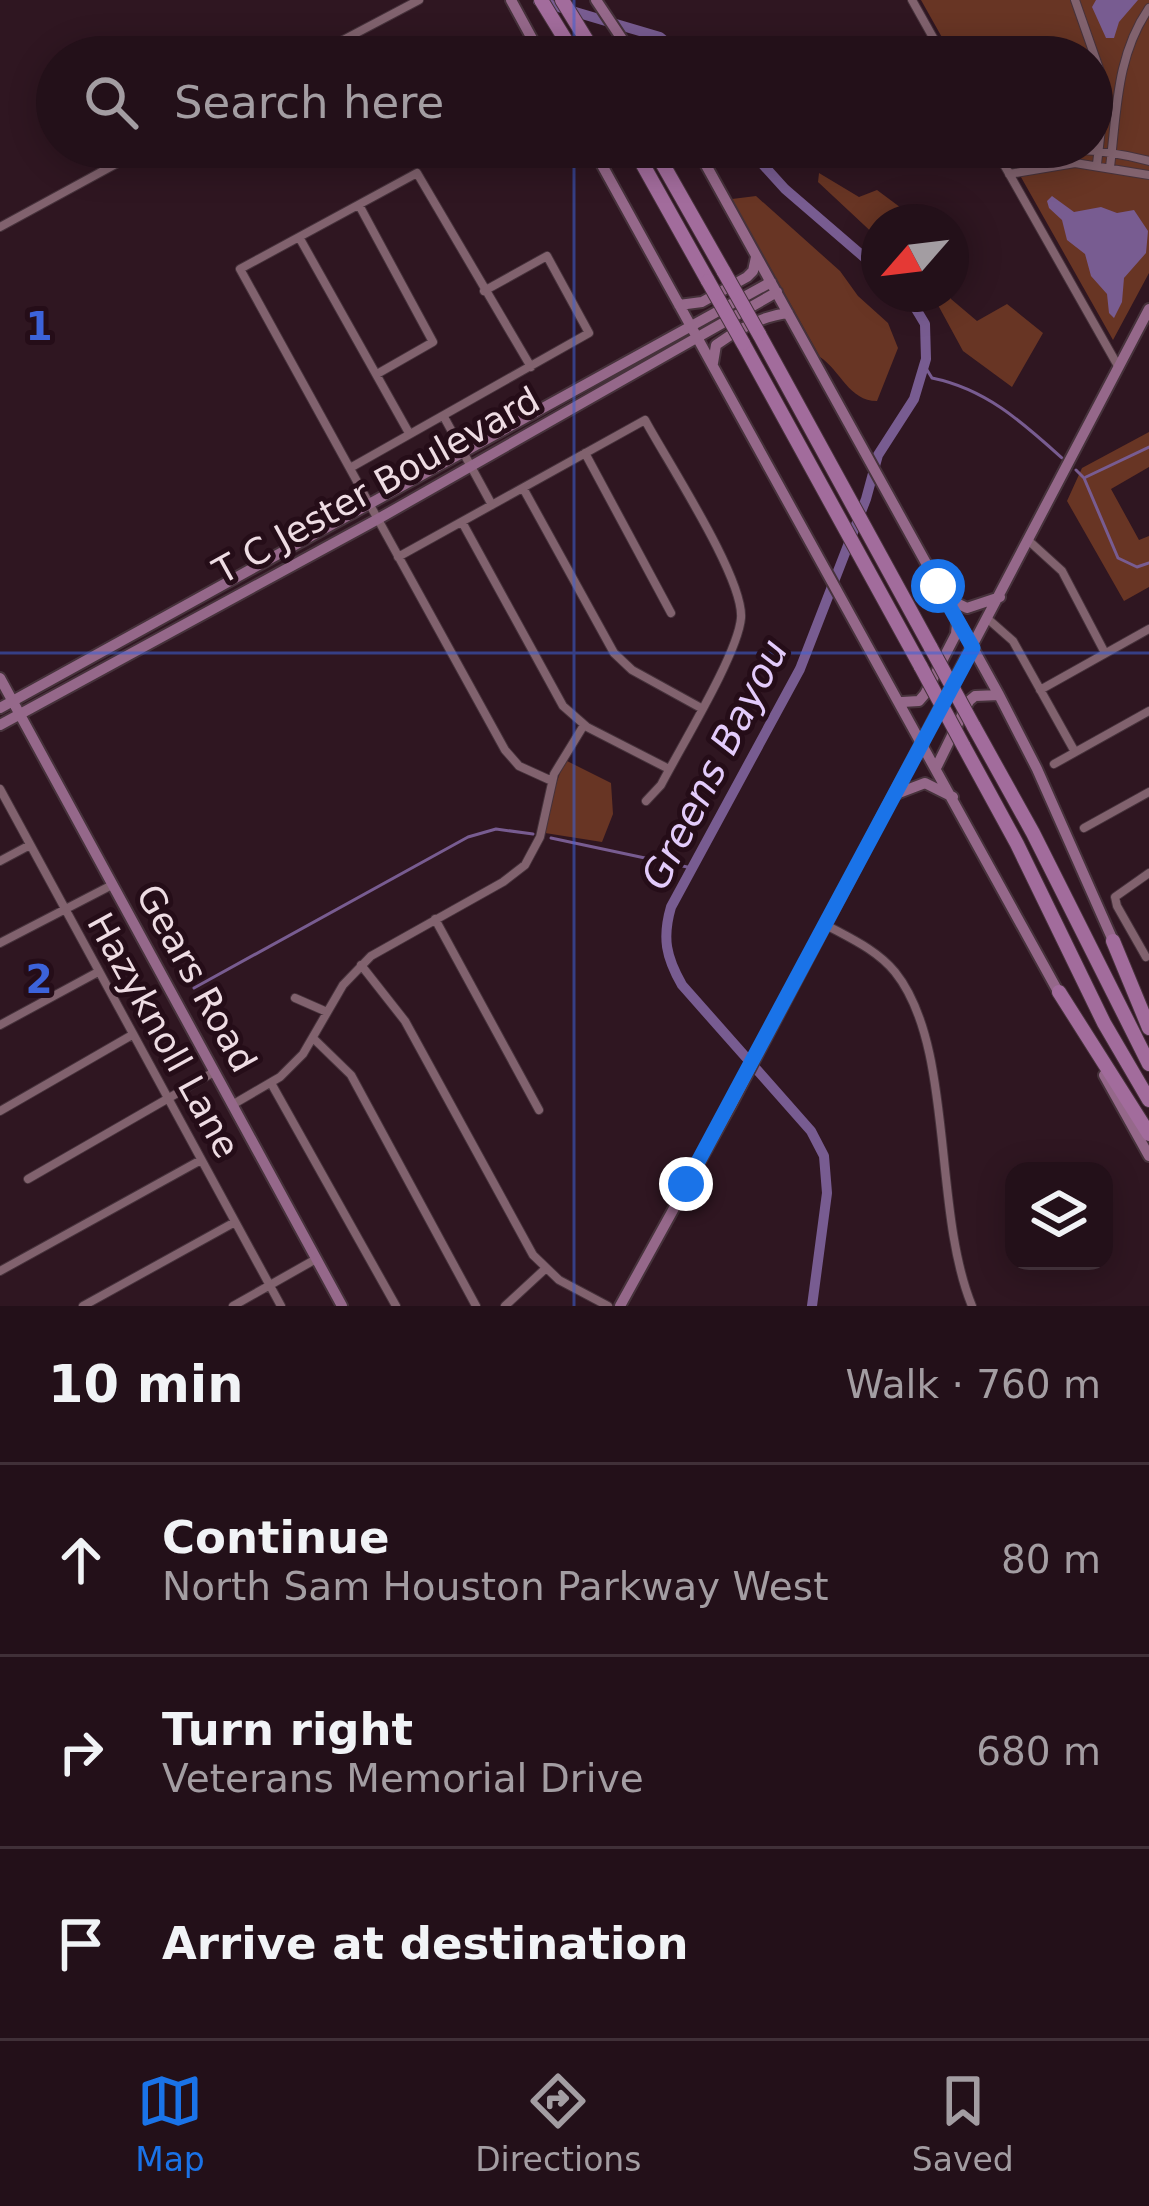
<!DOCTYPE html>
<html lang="en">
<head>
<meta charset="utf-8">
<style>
	:root { --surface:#231019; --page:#2f1e26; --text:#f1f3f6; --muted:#a39da2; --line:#403038; --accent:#1a73e8 }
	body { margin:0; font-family:"DejaVu Sans",sans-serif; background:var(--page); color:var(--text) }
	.controls { position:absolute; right:36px; bottom:36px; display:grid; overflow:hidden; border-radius:24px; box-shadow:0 6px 30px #0003 }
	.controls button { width:108px; height:108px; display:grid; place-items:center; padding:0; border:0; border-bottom:3px solid var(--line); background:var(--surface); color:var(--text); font:60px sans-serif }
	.compass { position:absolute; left:861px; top:204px; width:108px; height:108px; border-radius:50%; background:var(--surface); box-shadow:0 6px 30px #0003; rotate:242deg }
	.stop { position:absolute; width:36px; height:36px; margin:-27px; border:9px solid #1a73e8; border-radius:50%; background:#fff }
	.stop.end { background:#1a73e8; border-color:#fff; box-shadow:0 3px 12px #0008 }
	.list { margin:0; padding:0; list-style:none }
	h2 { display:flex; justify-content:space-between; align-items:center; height:156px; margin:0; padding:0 48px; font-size:51px }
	h2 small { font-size:39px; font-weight:400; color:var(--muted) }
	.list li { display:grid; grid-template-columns:78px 1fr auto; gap:36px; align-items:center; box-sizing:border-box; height:192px; padding:0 48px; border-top:3px solid var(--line) }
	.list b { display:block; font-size:45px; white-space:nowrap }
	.list p { margin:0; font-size:39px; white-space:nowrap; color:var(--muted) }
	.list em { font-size:39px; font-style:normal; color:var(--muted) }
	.icon { flex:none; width:66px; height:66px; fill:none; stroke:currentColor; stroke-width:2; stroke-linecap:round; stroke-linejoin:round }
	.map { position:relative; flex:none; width:1149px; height:1306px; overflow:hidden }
	.search { position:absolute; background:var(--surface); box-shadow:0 6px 30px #0003; left:36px; right:36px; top:36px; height:132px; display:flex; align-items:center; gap:30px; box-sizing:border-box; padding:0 42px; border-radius:66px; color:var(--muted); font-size:45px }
	.sheet { height:732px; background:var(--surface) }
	nav { display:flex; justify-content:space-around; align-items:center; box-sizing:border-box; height:168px; border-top:3px solid var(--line); background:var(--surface); font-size:33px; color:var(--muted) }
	nav a { display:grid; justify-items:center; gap:6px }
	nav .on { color:var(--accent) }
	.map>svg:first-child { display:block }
</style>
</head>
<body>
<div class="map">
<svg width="1149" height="1306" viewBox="0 0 1149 1306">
	<rect width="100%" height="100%" fill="#2f1621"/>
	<!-- green -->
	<path fill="#683524" d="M921,0H1149V273L1113,340L1004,147H1092V57H953Z
		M819,173L859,197L877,190L920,222H879V239L818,182Z
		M756,196L840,271L858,296L888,323L898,348L877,401C849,401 841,371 820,357L732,199Z
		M951,244V299L977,321L1007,304L1043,333L1012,387L963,351L932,294H951Z
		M1149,432V467L1111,489L1139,540L1149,536V587L1124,601L1067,501L1082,468Z
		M565,760L611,783L613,814L602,842L545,833L551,797Z"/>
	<!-- water -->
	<path fill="#785c91" d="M1096,0H1138L1119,22L1114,38H1106L1092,7Z
		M1052,196L1074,212L1101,207L1117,213L1134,210L1148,231L1146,253L1124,278L1122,302L1114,318L1109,313L1107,294L1091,276L1085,254L1067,240L1062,220L1049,208L1047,201Z"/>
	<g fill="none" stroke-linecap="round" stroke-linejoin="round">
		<!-- stream -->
		<path stroke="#785c91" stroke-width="3" d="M924,365L932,378C986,389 1022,422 1062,458
			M1076,470L1084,478L1118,558L1137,567L1149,563
			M1086,477L1149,447
			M551,838L692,868
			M194,988L468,837L496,829L533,834"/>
		<!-- river -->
		<path stroke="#785c91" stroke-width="10" d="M538,1L660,37L684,57
			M747,147L785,189L879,270
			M812,1306L827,1193L824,1156L811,1131L682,985C666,957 662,938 671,907L800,669L866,499L878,455L914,399L926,359L925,324L907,294"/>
		<!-- minor casing -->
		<g stroke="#46323b" stroke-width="10">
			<path id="minor" d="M912,0L944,57
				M1075,0L1102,77L1103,111L1097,164
				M311,57L419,0
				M994,147L1118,366
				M1002,161C1048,145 1102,148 1149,161
				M1110,167C1117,111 1116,56 1149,8
				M1009,174L1075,163L1149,175
				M359,205L433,342L377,374
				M0,227L147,147
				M299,237L409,433
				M531,367L417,173L240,269L505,750L519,766L552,781
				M444,417L492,505
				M585,453L671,613
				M350,468L589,333L547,256L484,291
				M523,488L614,653L632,670L701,708
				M462,522L563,706L587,727L669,769
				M1029,541L1062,571L1105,653
				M398,557L645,420C667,461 744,578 741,618C738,654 680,748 661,785L646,801
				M988,619L1013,641L1075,752
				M1040,690L1149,629
				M1054,764L1149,711
				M0,789L281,1306
				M1084,828L1149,792
				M0,861L30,845
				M435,919L539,1110
				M826,925C850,938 877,950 895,972C955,1047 932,1209 972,1306
				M0,943L112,885
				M1146,957L1117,906L1115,897L1149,873
				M361,965L405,1021L533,1255L559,1280L608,1306
				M295,998L327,1012
				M0,1025L98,972
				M314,1039L351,1075L476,1306
				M271,1083L396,1306
				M232,1105L280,1077L303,1054L343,985L371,956L503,882L525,865L540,837L554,774L584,725
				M0,1111L132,1035
				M28,1179L214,1072
				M0,1271L201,1160
				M83,1306L235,1222
				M233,1306L316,1259
				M505,1306L545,1269"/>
		</g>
		<!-- major casing -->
		<g stroke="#46323b" stroke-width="14">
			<path id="major" d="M511,0L542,57
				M596,0L634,57
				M592,147L1060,995
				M696,147L999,695L1037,769L1115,945
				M679,305L702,302L747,277L753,271L756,257
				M713,363L716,345C738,329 762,316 788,313
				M948,599L967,608L1000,597
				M0,678L342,1306
				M902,702L919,701L925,694L956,634L957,623
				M0,708L771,282
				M0,725L378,519L777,292
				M937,766L969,701L975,696L999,695
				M896,794L925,783L953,797
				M1104,1075L1149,1156
				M620,1306L731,1105L1149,309"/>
		</g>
		<!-- highway casing -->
		<g stroke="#46323b" stroke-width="16">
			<path id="highway" d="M541,0L576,57
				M562,0L597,57
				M633,147L708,281
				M653,147L724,272
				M759,334L931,648
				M743,343L921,667
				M973,725L1033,833L1149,1064
				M963,745L1017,844L1104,1023L1149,1100
				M1113,941L1149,1028
				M1059,992L1149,1134"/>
		</g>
		<!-- minor -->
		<use href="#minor" stroke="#81626e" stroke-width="8"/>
		<!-- major -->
		<use href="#major" stroke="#95688a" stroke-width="10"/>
		<!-- highway -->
		<use href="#highway" stroke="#a26c9c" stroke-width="14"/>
		<!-- highway-bridge casing -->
		<g stroke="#46323b" stroke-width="16" stroke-linecap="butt">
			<path id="highway-bridge" d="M724,272L759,334
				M708,281L743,343
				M931,648L973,725
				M921,667L963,745"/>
		</g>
		<!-- highway-bridge -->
		<use href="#highway-bridge" stroke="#a26c9c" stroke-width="14"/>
	</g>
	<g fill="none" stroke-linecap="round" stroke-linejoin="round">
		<!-- route -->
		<path stroke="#1a73e8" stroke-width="15" d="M686,1184L973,648L938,586"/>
	</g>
	<!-- grid -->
	<path fill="none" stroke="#3c63da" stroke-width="3" stroke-opacity="0.55" d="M574,0V57M574,147V1306M0,653H1149"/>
	<g text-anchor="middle" stroke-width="10" stroke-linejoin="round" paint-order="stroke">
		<!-- street labels -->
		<g font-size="36" fill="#eedce3" stroke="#250d18">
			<text transform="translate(376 485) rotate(-29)" y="13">T C Jester Boulevard</text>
			<text transform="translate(197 978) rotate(61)" y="13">Gears Road</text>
			<text transform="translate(164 1035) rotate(61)" y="13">Hazyknoll Lane</text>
		</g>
		<!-- water labels -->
		<g font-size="39" font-style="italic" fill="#e3cbfb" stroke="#250d18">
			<text transform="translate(714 764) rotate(-63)" y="14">Greens Bayou</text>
		</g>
	</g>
	<g font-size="39" text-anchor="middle" font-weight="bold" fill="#3c63da" stroke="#250d18" stroke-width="10" stroke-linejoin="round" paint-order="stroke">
		<text x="39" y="340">1</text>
		<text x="39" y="993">2</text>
	</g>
</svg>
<div class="controls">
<button><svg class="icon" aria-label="layers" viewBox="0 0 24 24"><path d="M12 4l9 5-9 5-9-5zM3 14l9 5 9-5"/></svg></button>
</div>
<svg class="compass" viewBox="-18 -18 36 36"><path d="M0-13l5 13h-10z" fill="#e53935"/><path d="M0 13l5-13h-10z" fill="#a39da2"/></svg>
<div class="stop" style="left:938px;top:586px"></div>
<div class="stop end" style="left:686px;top:1184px"></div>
<div class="search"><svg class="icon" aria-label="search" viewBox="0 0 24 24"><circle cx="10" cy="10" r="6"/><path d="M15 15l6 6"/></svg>Search here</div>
</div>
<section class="sheet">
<h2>10 min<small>Walk · 760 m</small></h2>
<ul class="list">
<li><svg class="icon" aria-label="ahead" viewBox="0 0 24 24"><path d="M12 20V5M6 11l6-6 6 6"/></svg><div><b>Continue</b><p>North Sam Houston Parkway West</p></div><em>80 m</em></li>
<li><svg class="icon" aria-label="right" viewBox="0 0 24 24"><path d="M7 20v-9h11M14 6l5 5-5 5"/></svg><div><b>Turn right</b><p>Veterans Memorial Drive</p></div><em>680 m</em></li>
<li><svg class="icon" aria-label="arrive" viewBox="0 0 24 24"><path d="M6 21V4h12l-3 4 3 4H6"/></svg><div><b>Arrive at destination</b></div></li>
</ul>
</section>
<nav>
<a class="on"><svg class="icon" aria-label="map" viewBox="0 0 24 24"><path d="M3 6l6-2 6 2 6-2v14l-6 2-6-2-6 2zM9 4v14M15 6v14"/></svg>Map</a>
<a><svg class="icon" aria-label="directions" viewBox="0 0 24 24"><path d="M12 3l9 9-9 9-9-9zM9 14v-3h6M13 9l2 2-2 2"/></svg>Directions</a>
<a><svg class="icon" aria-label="saved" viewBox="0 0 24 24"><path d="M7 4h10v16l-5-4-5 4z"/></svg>Saved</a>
</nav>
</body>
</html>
